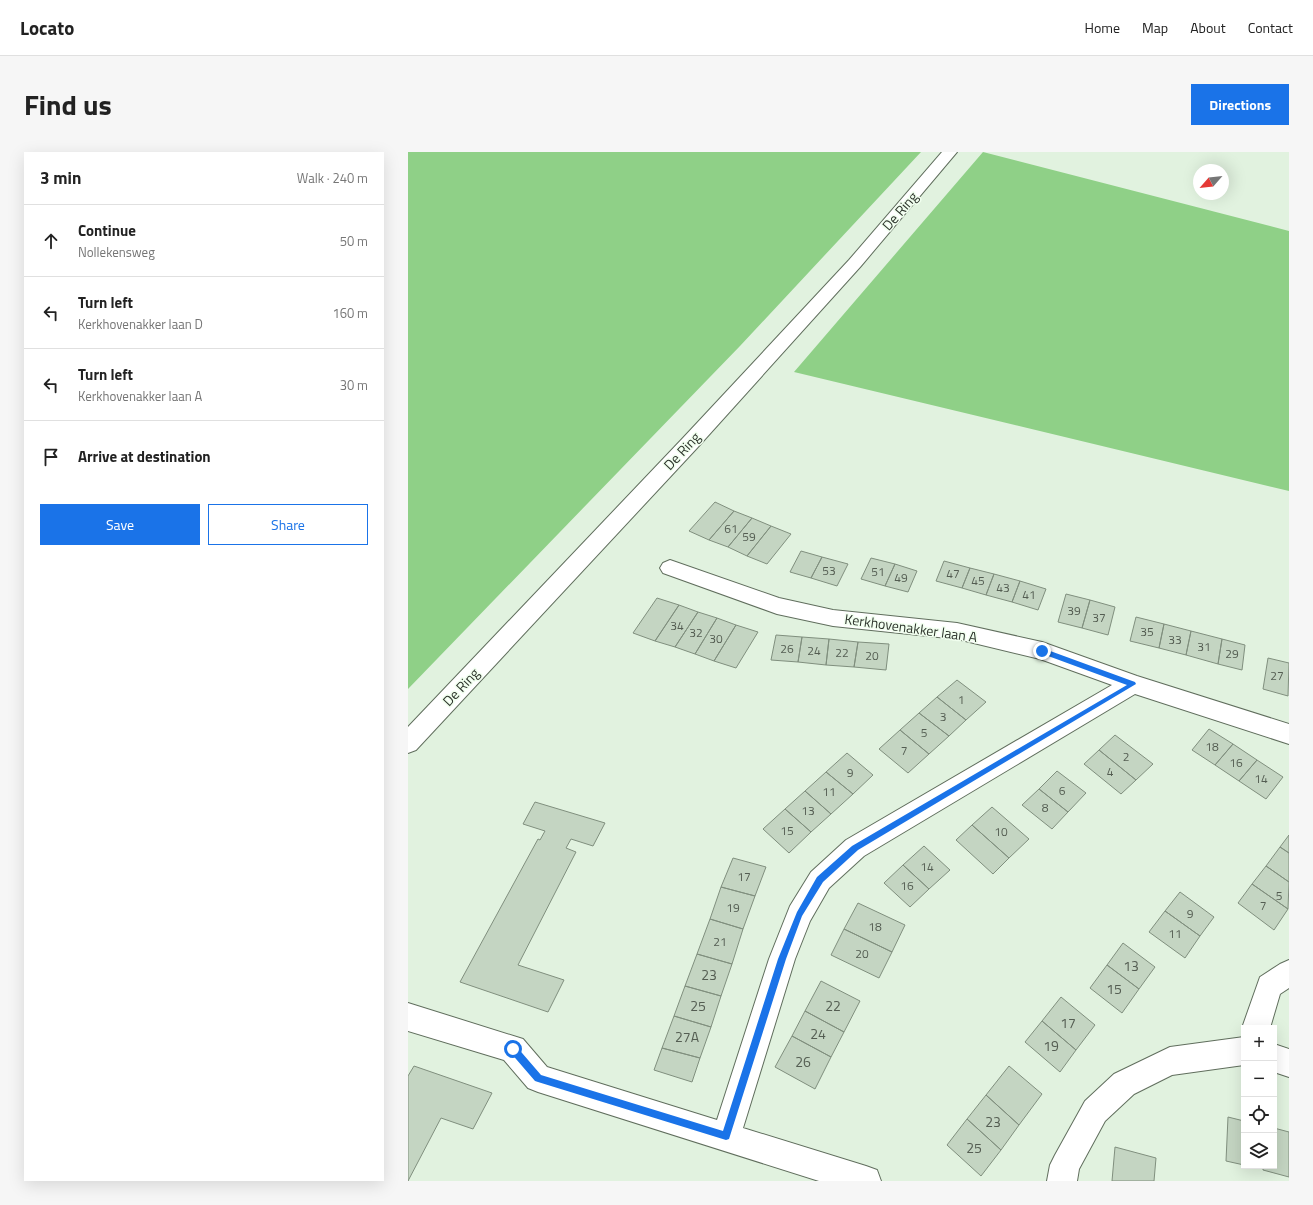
<!DOCTYPE html>
<html lang="en">
<head>
<meta charset="utf-8">
<style>
	:root { --surface:#fff; --page:#f6f6f6; --text:#222; --muted:#767676; --line:#e0e0e0; --accent:#1a73e8 }
	body { margin:0; font-family:"Titillium Web",sans-serif; background:var(--page); color:var(--text) }
	.controls { position:absolute; right:12px; bottom:12px; display:grid; overflow:hidden; border-radius:0px; box-shadow:0 4px 16px #0002 }
	.controls button { width:36px; height:36px; display:grid; place-items:center; padding:0; border:0; border-bottom:1px solid var(--line); background:var(--surface); color:var(--text); font:20px sans-serif }
	.compass { position:absolute; left:785px; top:12px; width:36px; height:36px; border-radius:50%; background:var(--surface); box-shadow:0 4px 16px #0002; rotate:242deg }
	.stop { position:absolute; width:12px; height:12px; margin:-9px; border:3px solid #1a73e8; border-radius:50%; background:#fff }
	.stop.end { background:#1a73e8; border-color:#fff; box-shadow:0 1px 4px #0008 }
	.list { margin:0; padding:0; list-style:none }
	h2 { display:flex; justify-content:space-between; align-items:center; height:52px; margin:0; padding:0 16px; font-size:17px }
	h2 small { font-size:13px; font-weight:400; color:var(--muted) }
	.list li { display:grid; grid-template-columns:26px 1fr auto; gap:12px; align-items:center; box-sizing:border-box; height:72px; padding:0 16px; border-top:1px solid var(--line) }
	.list b { display:block; font-size:15px; white-space:nowrap }
	.list p { margin:0; font-size:13px; white-space:nowrap; color:var(--muted) }
	.list em { font-size:13px; font-style:normal; color:var(--muted) }
	.actions { display:flex; gap:8px; padding:12px 16px }
	.actions a { flex:1; padding:9px 0; border:1px solid var(--accent); border-radius:0px; text-align:center; font-size:14px; color:var(--accent) }
	.actions .main { background:var(--accent); color:#fff }
	.icon { flex:none; width:22px; height:22px; fill:none; stroke:currentColor; stroke-width:2; stroke-linecap:round; stroke-linejoin:round }
	.map { position:relative; flex:none; width:881px; height:1029px; overflow:hidden; border-radius:0px }
	header { display:flex; align-items:center; gap:24px; box-sizing:border-box; height:56px; padding:0 20px; background:var(--surface); border-bottom:1px solid var(--line) }
	header strong { font-size:19px }
	nav { display:flex; gap:22px; margin-inline-start:auto; font-size:14px }
	.intro { display:flex; align-items:center; justify-content:space-between; box-sizing:border-box; height:96px; padding:0 24px }
	h1 { margin:0; font-size:28px }
	.button { padding:10px 18px; border-radius:0px; background:var(--accent); color:#fff; font-size:14px; font-weight:700 }
	main { display:flex; gap:24px; padding:0 24px }
	aside { flex:1; background:var(--surface); border-radius:0px; box-shadow:0 4px 16px #0002 }
	.map>svg:first-child { display:block }
</style>
</head>
<body>
<header>
<strong>Locato</strong>
<nav><a>Home</a><a>Map</a><a>About</a><a>Contact</a></nav>
</header>
<div class="intro"><h1>Find us</h1><a class="button">Directions</a></div>
<main>
<aside>
<h2>3 min<small>Walk · 240 m</small></h2>
<ul class="list">
<li><svg class="icon" aria-label="ahead" viewBox="0 0 24 24"><path d="M12 20V5M6 11l6-6 6 6"/></svg><div><b>Continue</b><p>Nollekensweg</p></div><em>50 m</em></li>
<li><svg class="icon" aria-label="left" viewBox="0 0 24 24"><path d="M17 20v-9H6M10 6l-5 5 5 5"/></svg><div><b>Turn left</b><p>Kerkhovenakker laan D</p></div><em>160 m</em></li>
<li><svg class="icon" aria-label="left" viewBox="0 0 24 24"><path d="M17 20v-9H6M10 6l-5 5 5 5"/></svg><div><b>Turn left</b><p>Kerkhovenakker laan A</p></div><em>30 m</em></li>
<li><svg class="icon" aria-label="arrive" viewBox="0 0 24 24"><path d="M6 21V4h12l-3 4 3 4H6"/></svg><div><b>Arrive at destination</b></div></li>
</ul>
<div class="actions"><a class="main">Save</a><a>Share</a></div>
</aside>
<div class="map">
<svg width="881" height="1029" viewBox="0 0 881 1029">
	<rect width="100%" height="100%" fill="#e1f2df"/>
	<!-- green -->
	<path fill="#8fd087" d="M0,0H513L332,194L0,537Z
		M575,0L881,79V339L386,220Z"/>
	<!-- building -->
	<path fill="#c4d5c2" stroke="#808f7e" d="M307,350L326,359L301,388L281,379Z
		M326,359L344,366L320,395L301,388Z
		M344,366L363,374L339,404L320,395Z
		M363,374L383,382L359,412L339,404Z
		M393,399L414,405L403,426L382,420Z
		M414,405L440,412L429,434L403,426Z
		M463,406L487,412L477,434L453,427Z
		M536,409L562,416L554,436L528,429Z
		M487,412L509,419L500,440L477,434Z
		M562,416L586,422L578,443L554,436Z
		M586,422L612,429L604,450L578,443Z
		M612,429L638,437L630,458L604,450Z
		M658,442L682,448L674,476L650,470Z
		M249,446L271,453L247,489L225,481Z
		M682,448L707,455L700,483L674,476Z
		M271,453L290,460L267,495L247,489Z
		M290,460L309,466L287,502L267,495Z
		M728,465L756,472L751,496L722,489Z
		M309,466L328,473L306,509L287,502Z
		M756,472L783,479L778,503L751,496Z
		M328,473L350,480L328,516L306,509Z
		M783,479L814,487L810,512L778,503Z
		M368,483L394,485L390,510L363,508Z
		M394,485L421,487L418,513L390,510Z
		M421,487L450,490L446,515L418,513Z
		M814,487L837,493L834,518L810,512Z
		M450,490L481,492L478,518L446,515Z
		M860,506L881,511L880,544L855,537Z
		M549,528L578,550L558,568L529,545Z
		M529,545L558,568L541,584L511,561Z
		M511,561L541,584L521,602L492,578Z
		M801,577L825,592L807,613L784,598Z
		M492,578L521,602L500,621L471,597Z
		M707,583L745,612L728,628L691,598Z
		M825,592L849,608L831,629L807,613Z
		M691,598L728,628L713,642L676,612Z
		M439,601L465,623L445,642L418,620Z
		M849,608L875,625L858,647L831,629Z
		M649,619L678,641L660,660L631,637Z
		M418,620L445,642L423,662L397,639Z
		M631,637L660,660L644,677L614,653Z
		M397,639L423,662L403,680L377,657Z
		M127,650L197,671L185,694L163,687L158,696L168,700L110,813L156,828L140,860L52,830L130,687L132,688L137,679L115,672Z
		M584,655L621,687L601,706L564,673Z
		M377,657L403,680L381,701L355,677Z
		M564,673L601,706L585,722L548,688Z
		M881,683V701L872,695Z
		M516,694L542,718L521,737L495,713Z
		M872,695L881,701V730L858,714Z
		M325,706L358,715L347,744L313,735Z
		M495,713L521,737L502,755L476,731Z
		M858,714L881,730L880,757L844,732Z
		M844,732L880,757L866,778L830,751Z
		M313,735L347,744L335,777L302,767Z
		M772,740L806,765L792,784L757,759Z
		M450,751L497,773L484,800L436,777Z
		M757,759L792,784L777,806L741,780Z
		M302,767L335,777L324,812L289,802Z
		M436,777L484,800L471,826L423,803Z
		M715,791L747,815L731,837L699,813Z
		M289,802L324,812L313,844L277,834Z
		M699,813L731,837L714,861L682,836Z
		M413,829L452,849L436,880L397,859Z
		M277,834L313,844L303,875L266,864Z
		M653,845L687,873L668,898L634,869Z
		M397,859L436,880L423,905L384,884Z
		M266,864L303,875L292,906L254,896Z
		M634,869L668,898L652,920L617,890Z
		M384,884L423,905L407,937L367,915Z
		M254,896L292,906L284,930L246,918Z
		M6,914L84,941L65,977L33,966L0,1029V924Z
		M601,914L634,942L611,973L578,943Z
		M578,943L611,973L593,998L559,967Z
		M820,965L836,969V1013L818,1009Z
		M559,967L593,998L573,1024L539,993Z
		M866,976L881,980V1025L855,1018V1014H866Z
		M707,995L748,1006L746,1029H704Z"/>
	<g fill="none" stroke-linecap="round" stroke-linejoin="round">
		<!-- street casing -->
		<g stroke="#606e5d" stroke-width="2">
			<path id="street" d="M262,408L371,446L425,458L549,471L634,490L729,524L881,572V592L727,542L456,704L421,736L402,769L387,807L335,976L458,1014L469,1018L473,1029H411L130,940L120,936L96,908L0,879V851L115,887L139,915L309,968L361,807L382,754L403,720L438,688L704,533L632,507L549,487L425,474L369,462L255,421L252,416L255,411Z
				M881,808V836L872,842L862,876H836V880L834,876L852,825L872,812Z
				M836,885V913L764,923L726,942L697,969L671,1017L669,1029H639L642,1013L647,1003L677,949L706,922L762,895Z
				M866,892L881,897V925L866,920Z"/>
		</g>
		<!-- secondary casing -->
		<g stroke="#606e5d" stroke-width="2">
			<path id="secondary" d="M534,0H549L453,114L289,296L8,598L0,601V575L275,286L441,108Z"/>
		</g>
		<!-- street -->
		<use href="#street" fill="#fff" fill-rule="evenodd"/>
		<!-- secondary -->
		<use href="#secondary" fill="#fff" fill-rule="evenodd"/>
	</g>
	<!-- route -->
	<path fill="#1a73e8" d="M634,496L727,530L728,532L450,698L415,730L394,764L378,807L321,987L318,988L130,930L127,929L102,900L101,897L102,894L105,893L108,894L133,923L315,979L370,807L389,760L409,725L444,694L719,533L632,501L631,499Z"/>
	<g text-anchor="middle" stroke-width="3" stroke-linejoin="round" paint-order="stroke">
		<!-- number labels -->
		<g font-size="12" fill="#545d52">
			<text x="323" y="381">61</text>
			<text x="341" y="389">59</text>
			<text x="421" y="423">53</text>
			<text x="470" y="424">51</text>
			<text x="545" y="426">47</text>
			<text x="493" y="430">49</text>
			<text x="570" y="433">45</text>
			<text x="595" y="440">43</text>
			<text x="621" y="447">41</text>
			<text x="666" y="463">39</text>
			<text x="691" y="470">37</text>
			<text x="269" y="478">34</text>
			<text x="739" y="484">35</text>
			<text x="288" y="485">32</text>
			<text x="308" y="491">30</text>
			<text x="767" y="492">33</text>
			<text x="796" y="499">31</text>
			<text x="379" y="501">26</text>
			<text x="406" y="503">24</text>
			<text x="434" y="505">22</text>
			<text x="824" y="506">29</text>
			<text x="464" y="508">20</text>
			<text x="869" y="528">27</text>
			<text x="553" y="552">1</text>
			<text x="535" y="569">3</text>
			<text x="516" y="585">5</text>
			<text x="804" y="599">18</text>
			<text x="496" y="603">7</text>
			<text x="718" y="609">2</text>
			<text x="828" y="615">16</text>
			<text x="702" y="624">4</text>
			<text x="442" y="625">9</text>
			<text x="853" y="631">14</text>
			<text x="654" y="643">6</text>
			<text x="421" y="644">11</text>
			<text x="637" y="660">8</text>
			<text x="400" y="663">13</text>
			<text x="379" y="683">15</text>
			<text x="593" y="684">10</text>
			<text x="519" y="719">14</text>
			<text x="336" y="729">17</text>
			<text x="499" y="738">16</text>
			<text x="871" y="748">5</text>
			<text x="855" y="758">7</text>
			<text x="325" y="760">19</text>
			<text x="782" y="766">9</text>
			<text x="467" y="779">18</text>
			<text x="767" y="786">11</text>
			<text x="312" y="794">21</text>
			<text x="454" y="806">20</text>
		</g>
		<!-- street labels -->
		<g font-size="14" fill="#2e352d" stroke="#f1ffef">
			<text transform="translate(492 59) rotate(-49)" y="5">De Ring</text>
			<text transform="translate(274 299) rotate(-47)" y="5">De Ring</text>
			<text transform="translate(503 476) rotate(8)" y="5">Kerkhovenakker laan A</text>
			<text transform="translate(53 535) rotate(-47)" y="5">De Ring</text>
		</g>
		<!-- near-number labels -->
		<g font-size="14" fill="#545d52">
			<text x="723" y="819">13</text>
			<text x="301" y="828">23</text>
			<text x="706" y="842">15</text>
			<text x="290" y="859">25</text>
			<text x="425" y="859">22</text>
			<text x="660" y="876">17</text>
			<text x="410" y="887">24</text>
			<text x="279" y="890">27A</text>
			<text x="643" y="899">19</text>
			<text x="395" y="915">26</text>
			<text x="585" y="975">23</text>
			<text x="566" y="1001">25</text>
		</g>
	</g>
</svg>
<div class="controls">
<button>+</button>
<button>−</button>
<button><svg class="icon" aria-label="locate" viewBox="0 0 24 24"><circle cx="12" cy="12" r="6"/><path d="M12 2v4M12 18v4M2 12h4M18 12h4"/></svg></button>
<button><svg class="icon" aria-label="layers" viewBox="0 0 24 24"><path d="M12 4l9 5-9 5-9-5zM3 14l9 5 9-5"/></svg></button>
</div>
<svg class="compass" viewBox="-18 -18 36 36"><path d="M0-13l5 13h-10z" fill="#e53935"/><path d="M0 13l5-13h-10z" fill="#767676"/></svg>
<div class="stop" style="left:105px;top:897px"></div>
<div class="stop end" style="left:634px;top:499px"></div>
</div>
</main>
</body>
</html>
